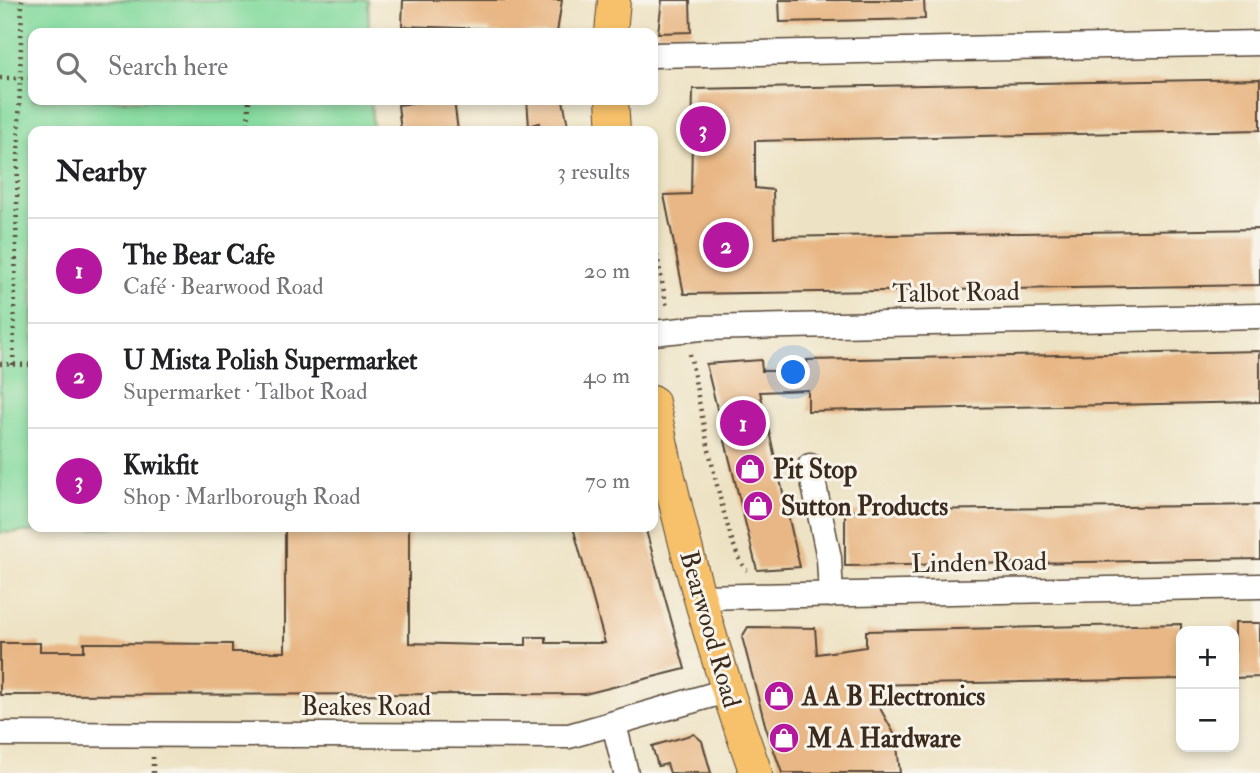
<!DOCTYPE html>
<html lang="en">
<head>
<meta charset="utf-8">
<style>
	:root { --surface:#fff; --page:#f2f2f2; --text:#202124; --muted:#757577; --line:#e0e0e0; --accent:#b5179e }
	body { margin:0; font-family:"IM FELL Double Pica",serif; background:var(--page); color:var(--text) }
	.controls { position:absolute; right:21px; bottom:21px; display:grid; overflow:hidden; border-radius:14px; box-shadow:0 4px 10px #0003 }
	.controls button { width:63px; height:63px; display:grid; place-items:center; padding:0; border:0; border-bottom:2px solid var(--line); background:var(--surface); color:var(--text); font:35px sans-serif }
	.you { position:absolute; left:794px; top:373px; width:24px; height:24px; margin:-18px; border:5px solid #fff; border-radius:50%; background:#1a73e8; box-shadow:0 0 0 10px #1a73e833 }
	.badge { display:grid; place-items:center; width:46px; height:46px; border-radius:50%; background:var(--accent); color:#fff; font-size:23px; font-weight:700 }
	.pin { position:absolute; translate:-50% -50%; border:4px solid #fff; box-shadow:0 2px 7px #0006 }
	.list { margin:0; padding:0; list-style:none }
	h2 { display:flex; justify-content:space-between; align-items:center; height:91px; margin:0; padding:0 28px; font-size:30px }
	h2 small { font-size:23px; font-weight:400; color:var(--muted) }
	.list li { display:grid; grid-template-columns:46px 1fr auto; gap:21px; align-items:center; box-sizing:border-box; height:105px; padding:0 28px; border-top:2px solid var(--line) }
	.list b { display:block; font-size:26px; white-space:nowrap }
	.list p { margin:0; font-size:23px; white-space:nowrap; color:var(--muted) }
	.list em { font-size:23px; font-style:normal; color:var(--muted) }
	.icon { flex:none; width:38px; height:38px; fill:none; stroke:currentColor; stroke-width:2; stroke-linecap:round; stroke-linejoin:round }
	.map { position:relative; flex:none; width:1260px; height:773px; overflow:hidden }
	.search { position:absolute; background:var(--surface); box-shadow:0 4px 10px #0003; left:28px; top:28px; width:630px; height:77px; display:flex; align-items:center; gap:18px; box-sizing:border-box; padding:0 24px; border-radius:14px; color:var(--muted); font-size:26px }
	.panel { position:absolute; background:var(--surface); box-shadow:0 4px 10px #0003; left:28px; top:126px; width:630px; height:406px; border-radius:14px }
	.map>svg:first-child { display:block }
</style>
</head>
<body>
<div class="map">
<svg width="1260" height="773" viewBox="0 0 1260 773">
	<rect width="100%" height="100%" fill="#f7f3e8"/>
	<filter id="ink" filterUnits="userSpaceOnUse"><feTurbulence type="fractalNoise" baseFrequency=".0143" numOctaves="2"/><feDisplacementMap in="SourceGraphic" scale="14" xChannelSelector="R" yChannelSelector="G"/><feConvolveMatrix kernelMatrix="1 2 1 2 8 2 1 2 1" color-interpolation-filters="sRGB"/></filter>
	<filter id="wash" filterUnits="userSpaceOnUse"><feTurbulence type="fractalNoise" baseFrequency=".00686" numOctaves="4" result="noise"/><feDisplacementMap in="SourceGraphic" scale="28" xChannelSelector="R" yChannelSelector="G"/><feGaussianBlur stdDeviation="1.57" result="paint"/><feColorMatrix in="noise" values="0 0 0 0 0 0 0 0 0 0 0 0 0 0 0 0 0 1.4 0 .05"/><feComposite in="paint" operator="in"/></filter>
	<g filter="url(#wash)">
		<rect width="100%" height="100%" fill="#ede2c3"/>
		<!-- green -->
		<path fill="#83da9e" stroke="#5f825e" stroke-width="2" d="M0,0H368L369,33H33V100H371L373,131H33V527H133L0,533Z"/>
		<g id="blocks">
			<!-- building -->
			<path fill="#e8b785" d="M403,0H562L557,33H490V29L402,26Z
				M662,0H690L691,32L658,33Z
				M779,0H924L925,19L780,22Z
				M1260,79V130L755,141V188L773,190L774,237L1260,229V285L684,294L664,195L691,194L693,89Z
				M437,100H454L458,131H401L398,105Z
				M527,100H563L569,131H540L539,123L529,126Z
				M1260,351V402L808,411V390L760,392L800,567L757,570L706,364L761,360L762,371H808L807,360Z
				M1260,505V559L845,566V511Z
				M285,527H409V643L481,645H526V637H546V643H605L573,527H645L685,669L585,694L0,695V643H40V651H84V643H105L232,644V652H285Z
				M1234,623H1260V677L1234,678Z
				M1181,624V679L867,685L896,737L900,773H782L766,728L742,637L748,627L815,628L817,654L866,647V631Z
				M694,734L702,741L711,773H670L667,764L658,766L652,746Z"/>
		</g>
	</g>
	<g filter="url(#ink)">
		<use href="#blocks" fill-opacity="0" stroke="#564637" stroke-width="2"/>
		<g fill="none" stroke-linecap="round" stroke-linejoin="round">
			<!-- minor casing -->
			<g stroke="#564637" stroke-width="27">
				<path id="minor" d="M653,55L1260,43
					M653,333L701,328L1260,316
					M810,466L829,558L831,595
					M699,597L1260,586
					M614,724L626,773
					M0,734L569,736L726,691"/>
			</g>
			<!-- major casing -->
			<g stroke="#564637" stroke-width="34">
				<path id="major" d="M611,33L614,0
					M612,100L614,131
					M653,402C678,528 712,652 756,773"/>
			</g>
			<!-- path -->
			<path stroke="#564637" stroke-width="4.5" stroke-dasharray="2 5" stroke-linecap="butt" d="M0,78H33
				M248,131L249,100
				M653,234L667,308
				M690,354C696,386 727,557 747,570
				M0,364L33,365
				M13,365L22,0
				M153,773V756"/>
			<!-- minor -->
			<use href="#minor" stroke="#fff" stroke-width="24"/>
			<!-- major -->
			<use href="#major" stroke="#f6c16b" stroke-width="32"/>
		</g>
	</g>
	<!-- icons -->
	<defs>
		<g id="shop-disc" transform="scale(1.575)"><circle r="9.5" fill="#b5179e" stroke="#f7f3e8"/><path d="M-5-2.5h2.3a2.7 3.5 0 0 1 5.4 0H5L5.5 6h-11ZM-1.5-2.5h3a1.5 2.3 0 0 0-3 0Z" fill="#fff"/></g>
	</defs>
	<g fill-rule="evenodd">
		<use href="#shop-disc" x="750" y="469"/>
		<use href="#shop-disc" x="758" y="506"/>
		<use href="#shop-disc" x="779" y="696"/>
		<use href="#shop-disc" x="784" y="738"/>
	</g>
	<g text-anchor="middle" stroke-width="6" stroke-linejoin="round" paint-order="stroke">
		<!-- street labels -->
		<g font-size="26" fill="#3b2a1e" stroke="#f7f3e8">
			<text transform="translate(956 292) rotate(-1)" y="9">Talbot Road</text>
			<text transform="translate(979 562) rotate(-1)" y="9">Linden Road</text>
			<text transform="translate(711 629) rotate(74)" y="9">Bearwood Road</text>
			<text x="366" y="715">Beakes Road</text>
		</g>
		<!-- poi labels -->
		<g font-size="26" font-weight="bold" fill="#3b2a1e" stroke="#f7f3e8" text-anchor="start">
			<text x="773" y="478">Pit Stop</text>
			<text x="781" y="515">Sutton Products</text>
			<text x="802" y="705">A A B Electronics</text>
			<text x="807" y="747">M A Hardware</text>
		</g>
	</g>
</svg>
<div class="controls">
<button>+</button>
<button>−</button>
</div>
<div class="you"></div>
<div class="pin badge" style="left:743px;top:423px">1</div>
<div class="pin badge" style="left:726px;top:245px">2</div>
<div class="pin badge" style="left:703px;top:129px">3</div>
<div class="search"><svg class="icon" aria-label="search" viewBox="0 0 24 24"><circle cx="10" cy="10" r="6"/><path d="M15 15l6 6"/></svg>Search here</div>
<section class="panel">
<h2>Nearby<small>3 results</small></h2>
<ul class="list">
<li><span class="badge">1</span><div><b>The Bear Cafe</b><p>Café · Bearwood Road</p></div><em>20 m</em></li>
<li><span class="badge">2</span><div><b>U Mista Polish Supermarket</b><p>Supermarket · Talbot Road</p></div><em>40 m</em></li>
<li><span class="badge">3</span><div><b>Kwikfit</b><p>Shop · Marlborough Road</p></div><em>70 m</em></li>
</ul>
</section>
</div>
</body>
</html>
